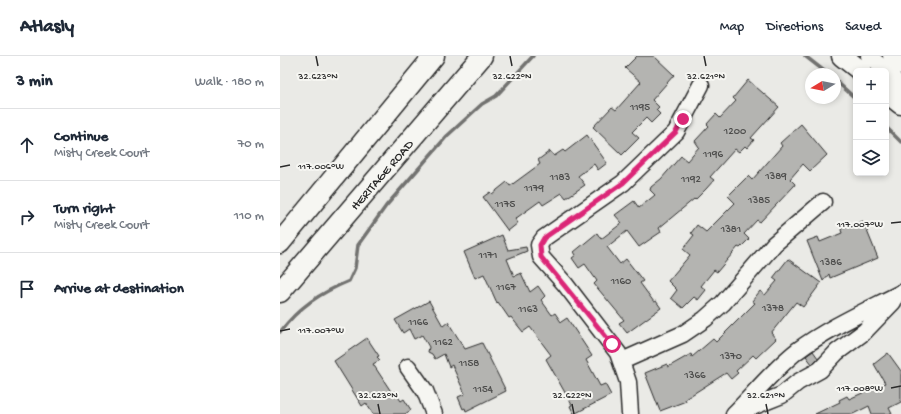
<!DOCTYPE html>
<html lang="en">
<head>
<meta charset="utf-8">
<style>
	:root { --surface:#fff; --page:#f6f6f7; --text:#1f2937; --muted:#747a83; --line:#e0e1e3 }
	body { margin:0; font-family:"Gochi Hand",sans-serif; background:var(--page); color:var(--text) }
	.controls { position:absolute; right:12px; top:12px; display:grid; overflow:hidden; border-radius:6px; box-shadow:0 2px 6px #0003 }
	.controls button { width:36px; height:36px; display:grid; place-items:center; padding:0; border:0; border-bottom:1px solid var(--line); background:var(--surface); color:var(--text); font:20px sans-serif }
	.compass { position:absolute; left:525px; top:12px; width:36px; height:36px; border-radius:50%; background:var(--surface); box-shadow:0 2px 6px #0003; rotate:260deg }
	.stop { position:absolute; width:12px; height:12px; margin:-9px; border:3px solid #db2777; border-radius:50%; background:#fff }
	.stop.end { background:#db2777; border-color:#fff; box-shadow:0 1px 4px #0008 }
	.list { margin:0; padding:0; list-style:none }
	h2 { display:flex; justify-content:space-between; align-items:center; height:52px; margin:0; padding:0 16px; font-size:17px }
	h2 small { font-size:13px; font-weight:400; color:var(--muted) }
	.list li { display:grid; grid-template-columns:26px 1fr auto; gap:12px; align-items:center; box-sizing:border-box; height:72px; padding:0 16px; border-top:1px solid var(--line) }
	.list b { display:block; font-size:15px; white-space:nowrap }
	.list p { margin:0; font-size:13px; white-space:nowrap; color:var(--muted) }
	.list em { font-size:13px; font-style:normal; color:var(--muted) }
	.icon { flex:none; width:22px; height:22px; fill:none; stroke:currentColor; stroke-width:2; stroke-linecap:round; stroke-linejoin:round }
	.map { position:relative; flex:none; width:621px; height:358px; overflow:hidden }
	header { display:flex; align-items:center; gap:24px; box-sizing:border-box; height:56px; padding:0 20px; background:var(--surface); border-bottom:1px solid var(--line) }
	header strong { font-size:19px }
	nav { display:flex; gap:22px; margin-inline-start:auto; font-size:14px }
	main { display:flex }
	aside { flex:1; background:var(--surface) }
	.map>svg:first-child { display:block }
</style>
</head>
<body>
<header>
<strong>Atlasly</strong>
<nav><a>Map</a><a>Directions</a><a>Saved</a></nav>
</header>
<main>
<aside>
<h2>3 min<small>Walk · 180 m</small></h2>
<ul class="list">
<li><svg class="icon" aria-label="ahead" viewBox="0 0 24 24"><path d="M12 20V5M6 11l6-6 6 6"/></svg><div><b>Continue</b><p>Misty Creek Court</p></div><em>70 m</em></li>
<li><svg class="icon" aria-label="right" viewBox="0 0 24 24"><path d="M7 20v-9h11M14 6l5 5-5 5"/></svg><div><b>Turn right</b><p>Misty Creek Court</p></div><em>110 m</em></li>
<li><svg class="icon" aria-label="arrive" viewBox="0 0 24 24"><path d="M6 21V4h12l-3 4 3 4H6"/></svg><div><b>Arrive at destination</b></div></li>
</ul>
</aside>
<div class="map">
<svg width="621" height="358" viewBox="0 0 621 358">
	<rect width="100%" height="100%" fill="#eaeae6"/>
	<filter id="ink" filterUnits="userSpaceOnUse"><feTurbulence type="fractalNoise" baseFrequency=".025" numOctaves="2"/><feDisplacementMap in="SourceGraphic" scale="8" xChannelSelector="R" yChannelSelector="G"/><feConvolveMatrix kernelMatrix="1 2 1 2 8 2 1 2 1" color-interpolation-filters="sRGB"/></filter>
	<g filter="url(#ink)">
		<g fill="none" stroke-linecap="round" stroke-linejoin="round">
			<!-- stream -->
			<path stroke="#727270" stroke-width="3.5" d="M525,0L548,18
				M555,24L576,43
				M606,71L621,86
				M0,276C19,251 40,237 69,225L75,212L78,189L106,150L167,80L202,48L216,40L253,0"/>
		</g>
		<!-- building -->
		<path fill="#b4b4b1" stroke="#2b2b2b" d="M357,0H374L394,19L372,44L379,51L376,54L380,58L371,67L366,62L352,76L359,82L342,99L313,71L332,51L336,54L361,26L345,12Z
			M468,24L499,51L471,82L474,84L467,92L465,90L459,96L455,93L430,121L434,124L426,133L415,144L414,143L379,172L381,176L372,182L359,191L347,175L327,191L340,208L346,203L363,225L360,227L374,246L376,245L381,252L347,277L339,267L344,264L314,228L317,225L305,208L299,212L292,202L296,199L294,196L317,177L321,183L342,167L335,159L354,145L359,152L375,139L370,134L371,131L381,123L401,100L407,105L419,91L415,85L429,70L427,68L436,58L440,62L456,45L453,42Z
			M521,68L547,99L530,115L523,108L510,123L515,128L514,130L480,166L477,164L464,178L469,183L460,192L458,191L437,216L434,214L421,230L426,234L418,244L414,241L403,252L391,242L397,234L388,225L410,199L403,193L414,179L411,177L417,169L426,176L455,147L448,140L468,120L472,124L502,90L500,87Z
			M307,79L327,107L318,114L314,108L298,120L305,129L286,142L282,137L263,149L260,145L235,163L238,167L228,175L203,141L210,136L212,138L227,126L230,130L260,108L258,104L270,95L274,100L283,94L285,96Z
			M583,165L598,202L550,222L549,218L543,225L527,185L538,181L540,186L562,177L561,174L562,172Z
			M222,179L228,194L246,191L247,195L227,203L234,220L241,217L250,236L258,230L265,240L261,244L272,259L275,257L281,266L287,262L312,300L306,304L320,330L325,328L331,339L294,358L290,350L292,349L266,303L271,299L250,271L243,276L231,261L229,262L218,246L217,247L204,218L195,222L184,196Z
			M508,203L541,227L523,251L516,246L491,277L496,283L476,302L473,299L456,315L458,317L451,323L446,317L405,343L406,345L380,355L365,317L387,308L388,311L411,298L412,301L433,283L436,286L475,247L472,245L480,235L485,239L497,225L493,222Z
			M149,245L163,270L168,266L185,293L202,287L226,335L186,355L185,352L183,353L178,341L185,338L172,309L169,311L164,298L155,303L152,298L148,296L149,291L142,279L134,283L129,273L123,277L115,264Z
			M87,282L99,300L97,301L100,304L93,308L112,337L114,335L121,345L124,343L131,354L125,358H93L86,347L82,350L54,305Z
			M533,295L538,302L532,308L526,300Z
			M608,297L621,315V346L609,352L612,358H592L589,350L573,358H535L560,346L559,344L567,340L569,343L605,327L594,308Z"/>
		<g fill="none" stroke-linecap="round" stroke-linejoin="round">
			<!-- minor casing -->
			<g stroke="#2b2b2b" stroke-width="19">
				<path id="minor" d="M589,0L606,15
					M606,15L621,31
					M342,305L403,278L425,263L443,247L494,188L543,146
					M128,311L145,335L154,358
					M462,355L502,339L518,326L540,314L557,296L584,276L613,246
					M350,358L348,326L338,297L285,228L261,201L259,189L264,182L343,127L396,76L421,29
					M454,358C474,338 494,313 517,295C548,272 586,255 621,237"/>
			</g>
			<!-- major casing -->
			<g stroke="#2b2b2b" stroke-width="23">
				<path id="major" d="M562,0L581,15
					M613,0L621,8
					M606,36L621,48
					M0,187L154,0
					M0,236L202,0"/>
			</g>
			<!-- minor -->
			<use href="#minor" stroke="#f6f6f2" stroke-width="16"/>
			<!-- major -->
			<use href="#major" stroke="#f6f6f2" stroke-width="20"/>
		</g>
	</g>
	<g fill="none" stroke-linecap="round" stroke-linejoin="round" filter="url(#ink)">
		<!-- route -->
		<path stroke="#db2777" stroke-width="5" d="M332,288L261,201L260,189L264,182L343,127L396,76L403,63"/>
	</g>
	<!-- ticks -->
	<path fill="none" stroke="#2b2b2b" stroke-width="1.5" d="M36,0L38,10M230,0L232,10M424,0L426,10M0,111L10,109M611,167L621,166M0,275L10,273M611,332L621,330M98,348L100,358M292,348L294,358M486,348L488,358"/>
	<g text-anchor="middle" stroke-width="4" stroke-linejoin="round" paint-order="stroke">
		<!-- number labels -->
		<g font-size="11" fill="#4d4d4c">
			<text x="360" y="54">1195</text>
			<text x="455" y="78">1200</text>
			<text x="433" y="101">1196</text>
			<text x="496" y="123">1389</text>
			<text x="280" y="124">1183</text>
			<text x="411" y="126">1192</text>
			<text x="254" y="135">1179</text>
			<text x="479" y="147">1385</text>
			<text x="225" y="151">1175</text>
			<text x="451" y="176">1381</text>
			<text x="208" y="202">1171</text>
			<text x="551" y="209">1386</text>
			<text x="341" y="228">1160</text>
			<text x="226" y="234">1167</text>
			<text x="493" y="255">1378</text>
			<text x="248" y="256">1163</text>
			<text x="138" y="269">1166</text>
			<text x="163" y="289">1162</text>
			<text x="451" y="303">1370</text>
			<text x="189" y="310">1158</text>
			<text x="415" y="322">1366</text>
			<text x="203" y="336">1154</text>
		</g>
		<!-- street labels -->
		<g font-size="13" fill="#2b2b2b" stroke="#f6f6f2">
			<text transform="translate(101 118) rotate(-49)" y="5">HERITAGE ROAD</text>
		</g>
	</g>
	<g font-size="10" text-anchor="middle" fill="#2b2b2b" stroke="#f6f6f2" stroke-width="4" stroke-linejoin="round" paint-order="stroke">
		<text x="38" y="23">32.623°N</text>
		<text x="232" y="23">32.622°N</text>
		<text x="426" y="23">32.621°N</text>
		<text x="41" y="113">117.006°W</text>
		<text x="580" y="171">117.007°W</text>
		<text x="41" y="277">117.007°W</text>
		<text x="580" y="335">117.008°W</text>
		<text x="98" y="342">32.623°N</text>
		<text x="292" y="342">32.622°N</text>
		<text x="486" y="342">32.621°N</text>
	</g>
</svg>
<div class="controls">
<button>+</button>
<button>−</button>
<button><svg class="icon" aria-label="layers" viewBox="0 0 24 24"><path d="M12 4l9 5-9 5-9-5zM3 14l9 5 9-5"/></svg></button>
</div>
<svg class="compass" viewBox="-18 -18 36 36"><path d="M0-13l5 13h-10z" fill="#e53935"/><path d="M0 13l5-13h-10z" fill="#747a83"/></svg>
<div class="stop" style="left:332px;top:288px"></div>
<div class="stop end" style="left:403px;top:63px"></div>
</div>
</main>
</body>
</html>
